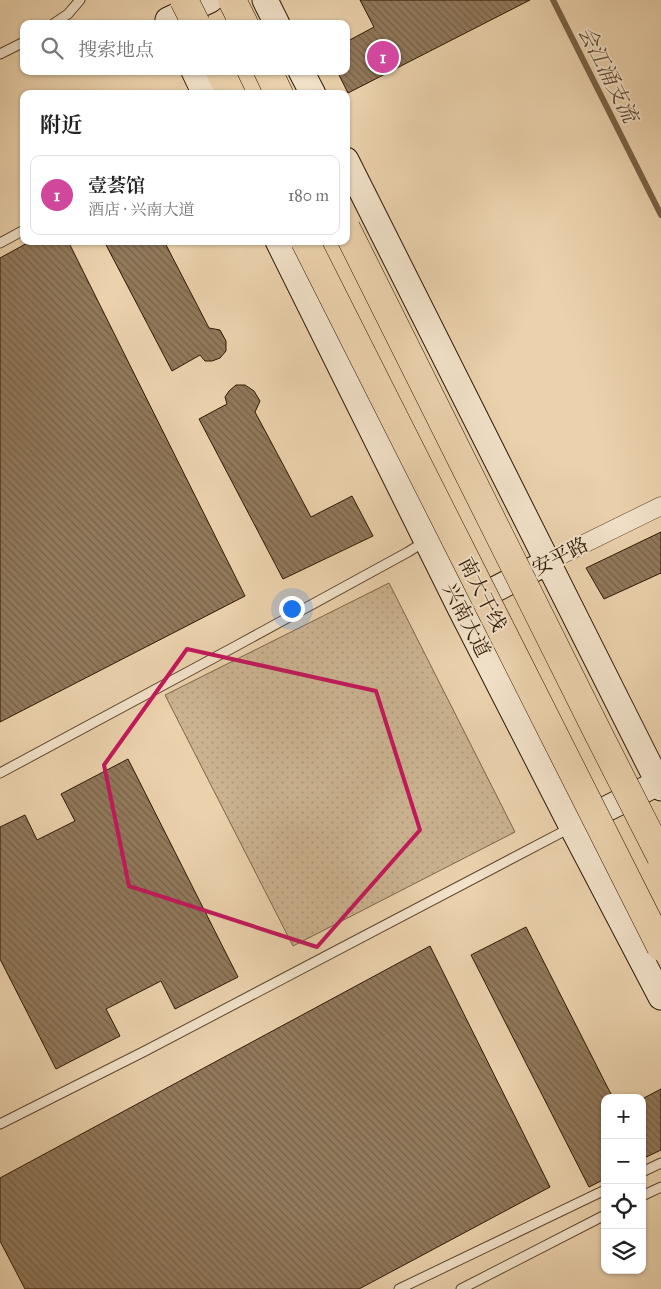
<!DOCTYPE html>
<html lang="zh">
<head>
<meta charset="utf-8">
<style>
	:root { --surface:#fff; --page:#f2f2f2; --text:#222; --muted:#767676; --line:#e0e0e0; --accent:#8f2418 }
	body { margin:0; font-family:"IM FELL Great Primer","Noto Serif SC",serif; background:var(--page); color:var(--text) }
	.controls { position:absolute; right:15px; bottom:15px; display:grid; overflow:hidden; border-radius:10px; box-shadow:0 1px 4px #0004 }
	.controls button { width:45px; height:45px; display:grid; place-items:center; padding:0; border:0; border-bottom:1px solid var(--line); background:var(--surface); color:var(--text); font:25px sans-serif }
	.you { position:absolute; left:291px; top:608px; width:18px; height:18px; margin:-12px; border:4px solid #fff; border-radius:50%; background:#1a73e8; box-shadow:0 0 0 8px #1a73e833 }
	.badge { display:grid; place-items:center; width:32px; height:32px; border-radius:50%; background:var(--accent); color:#fff; font-size:16px; font-weight:700 }
	.pin { position:absolute; translate:-50% -50%; border:2px solid #fff; box-shadow:0 1px 5px #0006 }
	.list { margin:0; padding:0; list-style:none }
	h2 { display:flex; justify-content:space-between; align-items:center; height:65px; margin:0; padding:0 20px; font-size:21px }
	h2 small { font-size:16px; font-weight:400; color:var(--muted) }
	.list li { display:grid; grid-template-columns:32px 1fr auto; gap:15px; align-items:center; box-sizing:border-box; height:80px; margin:0 10px 10px; padding:0 10px; border:1px solid var(--line); border-radius:10px }
	.list b { display:block; font-size:19px; white-space:nowrap }
	.list p { margin:0; font-size:16px; white-space:nowrap; color:var(--muted) }
	.list em { font-size:16px; font-style:normal; color:var(--muted) }
	.icon { flex:none; width:28px; height:28px; fill:none; stroke:currentColor; stroke-width:2; stroke-linecap:round; stroke-linejoin:round }
	.map { position:relative; flex:none; width:661px; height:1289px; overflow:hidden }
	.search { position:absolute; background:var(--surface); box-shadow:0 1px 4px #0004; left:20px; top:20px; width:330px; height:55px; display:flex; align-items:center; gap:12px; box-sizing:border-box; padding:0 18px; border-radius:10px; color:var(--muted); font-size:19px }
	.panel { position:absolute; background:var(--surface); box-shadow:0 1px 4px #0004; left:20px; top:90px; width:330px; height:155px; border-radius:10px }
	.map>svg:first-child { display:block }
</style>
</head>
<body>
<div class="map">
<svg width="661" height="1289" viewBox="0 0 661 1289">
	<defs>
		<pattern id="grass-dots" width="8" height="8" patternUnits="userSpaceOnUse" patternTransform="scale(1.25)"><rect width="8" height="8" fill="#cbb390"/><path d="M2 2h.1M6 6h.1" fill="none" stroke="#af997b" stroke-width="1.8" stroke-linecap="round"/></pattern>
		<pattern id="building-back-hatch" width="6" height="6" patternUnits="userSpaceOnUse" patternTransform="scale(1.25)"><rect width="6" height="6" fill="#91795b"/><path d="M-1 5l2 2M0 0l6 6M5-1l2 2" fill="none" stroke="#776249"/></pattern>
	</defs>
	<rect width="100%" height="100%" fill="#ebd2ad"/>
	<filter id="stains"><feTurbulence type="fractalNoise" baseFrequency=".004" numOctaves="4"/><feColorMatrix values="0 0 0 0 .2 0 0 0 0 .09 0 0 0 0 .02 0 0 0 .5 -.17"/></filter>
	<radialGradient id="worn" r=".72"><stop offset=".6" stop-color="#630" stop-opacity="0"/><stop offset="1" stop-color="#630" stop-opacity=".3"/></radialGradient>
	<!-- grass -->
	<path fill="url(#grass-dots)" stroke="#7d664a" d="M389,583L515,832L293,946L165,695Z"/>
	<g fill="none" stroke-linecap="round" stroke-linejoin="round">
		<!-- stream -->
		<path stroke="#796246" stroke-width="6" d="M553,0L661,215"/>
	</g>
	<!-- building -->
	<path fill="url(#building-back-hatch)" stroke="#2f1903" d="M360,0H530L348,93L337,71H346V42L374,27Z
		M31,241H68L245,596L0,722V258Z
		M104,241H164L209,328L220,330L226,341V351L220,358L212,361H205L200,355L172,371Z
		M236,385H245L254,391L260,401L255,412L311,517L352,496L373,536L283,579L199,419L227,404L225,397L229,391Z
		M661,532V573L604,599L586,568Z
		M128,759L238,977L175,1009L161,981L106,1009L120,1036L56,1069L0,959V827L25,815L37,840L75,821L61,794Z
		M526,927L613,1098H605V1179L589,1187L471,955Z
		M430,946L550,1187L359,1289H25L0,1241V1178Z
		M661,1089V1150L642,1159V1099Z"/>
	<g fill="none" stroke-linecap="round" stroke-linejoin="round">
		<!-- lane casing -->
		<g stroke="#5e472e" stroke-width="11">
			<path id="lane" d="M53,24L68,14L80,0
				M0,54L24,42
				M0,243L24,230
				M0,773L236,646L408,552L424,542
				M0,1124L145,1051L570,828
				M642,1172L661,1163
				M642,1196L661,1187
				M399,1289L605,1190
				M461,1289L605,1215"/>
		</g>
		<!-- street casing -->
		<g stroke="#5e472e" stroke-width="19">
			<path id="street" d="M547,562L661,506"/>
		</g>
		<!-- secondary casing -->
		<g stroke="#2f1903" stroke-width="27">
			<path id="secondary" d="M265,0L277,24
				M168,20L210,0
				M194,71L205,94
				M301,71L313,94
				M346,160L661,788
				M278,241L460,608L572,827L661,997
				M467,604L538,567
				M576,824L648,788"/>
		</g>
		<!-- highway casing -->
		<g stroke="#2f1903" stroke-width="29">
			<path id="highway" d="M232,0L244,24
				M220,71L231,94
				M268,71L279,94"/>
		</g>
		<!-- lane -->
		<use href="#lane" stroke="#f2e2ca" stroke-width="9"/>
		<!-- street -->
		<use href="#street" stroke="#f2e2ca" stroke-width="18"/>
		<!-- secondary -->
		<use href="#secondary" stroke="#f2e2ca" stroke-width="25"/>
		<!-- highway -->
		<use href="#highway" stroke="#ebd2ad" stroke-width="28"/>
		<!-- highway-bridge casing -->
		<g stroke="#2f1903" stroke-width="29" stroke-linecap="butt">
			<path id="highway-bridge" d="M184,0L196,24
				M346,228L599,735L661,857
				M305,241L661,947"/>
		</g>
		<!-- highway-bridge -->
		<use href="#highway-bridge" stroke="#ebd2ad" stroke-width="28"/>
	</g>
	<!-- marked area -->
	<path fill="none" stroke="#c2185b" stroke-width="4" stroke-linejoin="round" d="M187,649L376,691L420,830L317,947L129,886L104,765Z"/>
	<g text-anchor="middle" stroke-width="4" stroke-linejoin="round" paint-order="stroke">
		<!-- street labels -->
		<g font-size="20" fill="#2f1903" stroke="#f2e2ca">
			<text transform="translate(560 556) rotate(-27)" y="7">安平路</text>
			<text transform="translate(483 594) rotate(63)" y="7">南大干线</text>
			<text transform="translate(467 620) rotate(63)" y="7">兴南大道</text>
		</g>
		<!-- water labels -->
		<g font-size="21" font-style="italic" fill="#614a30" stroke="#f2e2ca">
			<text transform="translate(608 74) rotate(63)" y="7">会江涌支流</text>
		</g>
	</g>
	<rect width="100%" height="100%" filter="url(#stains)"/>
	<rect width="100%" height="100%" fill="url(#worn)"/>
</svg>
<div class="controls">
<button>+</button>
<button>−</button>
<button><svg class="icon" aria-label="locate" viewBox="0 0 24 24"><circle cx="12" cy="12" r="6"/><path d="M12 2v4M12 18v4M2 12h4M18 12h4"/></svg></button>
<button><svg class="icon" aria-label="layers" viewBox="0 0 24 24"><path d="M12 4l9 5-9 5-9-5zM3 14l9 5 9-5"/></svg></button>
</div>
<div class="you"></div>
<div class="pin badge" style="left:383px;top:57px;background:#d1479c">1</div>
<div class="search"><svg class="icon" aria-label="search" viewBox="0 0 24 24"><circle cx="10" cy="10" r="6"/><path d="M15 15l6 6"/></svg>搜索地点</div>
<section class="panel">
<h2>附近<small></small></h2>
<ul class="list">
<li><span class="badge" style="background:#d1479c">1</span><div><b>壹荟馆</b><p>酒店 · 兴南大道</p></div><em>180 m</em></li>
</ul>
</section>
</div>
</body>
</html>
